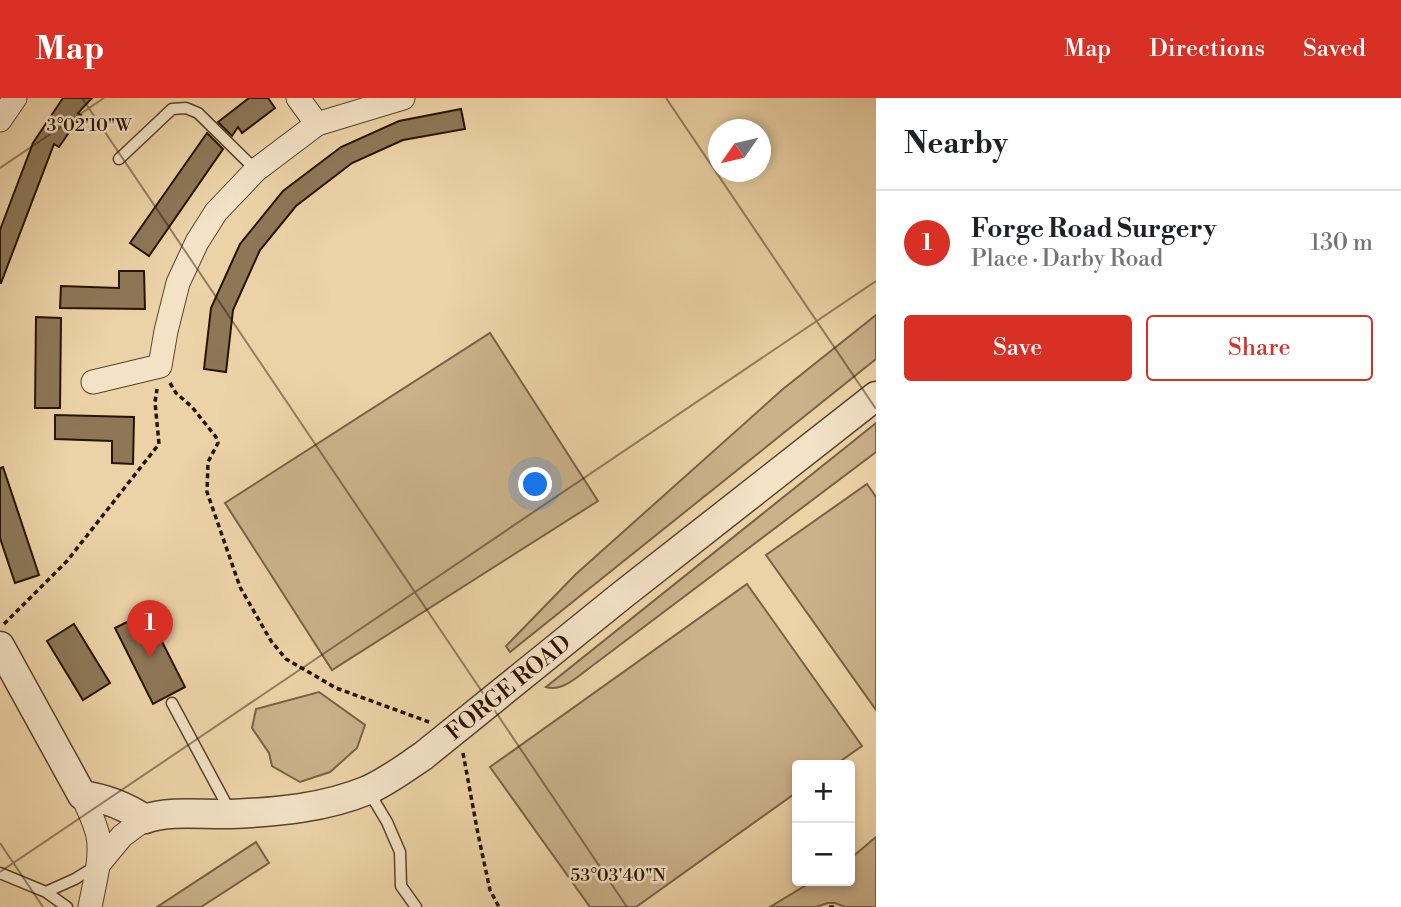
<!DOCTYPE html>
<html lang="en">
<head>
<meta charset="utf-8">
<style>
	:root { --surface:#fff; --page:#f2f2f2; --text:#202124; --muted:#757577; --line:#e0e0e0; --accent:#d93025 }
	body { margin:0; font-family:"Libre Bodoni",serif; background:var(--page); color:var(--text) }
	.controls { position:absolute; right:21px; bottom:21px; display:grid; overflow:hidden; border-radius:7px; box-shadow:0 4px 10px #0003 }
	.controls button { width:63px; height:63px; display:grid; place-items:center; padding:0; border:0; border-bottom:2px solid var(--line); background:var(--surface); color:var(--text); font:35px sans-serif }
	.compass { position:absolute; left:708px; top:21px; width:63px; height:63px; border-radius:50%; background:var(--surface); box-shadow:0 4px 10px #0003; rotate:236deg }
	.you { position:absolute; left:536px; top:387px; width:24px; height:24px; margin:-18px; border:5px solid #fff; border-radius:50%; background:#1a73e8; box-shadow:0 0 0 10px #1a73e833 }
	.badge { display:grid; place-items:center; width:46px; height:46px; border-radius:50%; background:var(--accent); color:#fff; font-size:23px; font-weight:700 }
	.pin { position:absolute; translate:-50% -58px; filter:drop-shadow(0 2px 4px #0008) }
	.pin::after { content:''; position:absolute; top:37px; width:24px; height:21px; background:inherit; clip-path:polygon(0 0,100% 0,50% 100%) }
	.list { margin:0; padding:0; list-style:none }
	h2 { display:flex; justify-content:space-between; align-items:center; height:91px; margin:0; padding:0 28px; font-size:30px }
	h2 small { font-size:23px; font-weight:400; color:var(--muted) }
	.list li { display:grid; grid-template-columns:46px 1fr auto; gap:21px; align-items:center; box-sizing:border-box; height:105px; padding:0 28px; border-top:2px solid var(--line) }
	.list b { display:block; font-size:26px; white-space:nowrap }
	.list p { margin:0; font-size:23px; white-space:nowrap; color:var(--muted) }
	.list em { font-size:23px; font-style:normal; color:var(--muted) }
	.actions { display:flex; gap:14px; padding:21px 28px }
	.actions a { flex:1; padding:16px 0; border:2px solid var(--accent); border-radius:7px; text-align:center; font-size:24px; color:var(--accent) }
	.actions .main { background:var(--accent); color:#fff }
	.map { position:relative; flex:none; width:876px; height:809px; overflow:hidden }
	header { display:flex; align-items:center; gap:42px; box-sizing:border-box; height:98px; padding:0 35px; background:var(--accent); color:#fff }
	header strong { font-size:33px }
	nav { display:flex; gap:38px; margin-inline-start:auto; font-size:24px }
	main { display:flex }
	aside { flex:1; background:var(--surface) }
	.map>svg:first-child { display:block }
</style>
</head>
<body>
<header>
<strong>Map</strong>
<nav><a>Map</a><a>Directions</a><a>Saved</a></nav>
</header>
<main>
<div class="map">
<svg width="876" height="809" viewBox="0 0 876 809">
	<rect width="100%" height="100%" fill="#ecd3a7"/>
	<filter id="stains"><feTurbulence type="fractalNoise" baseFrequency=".00286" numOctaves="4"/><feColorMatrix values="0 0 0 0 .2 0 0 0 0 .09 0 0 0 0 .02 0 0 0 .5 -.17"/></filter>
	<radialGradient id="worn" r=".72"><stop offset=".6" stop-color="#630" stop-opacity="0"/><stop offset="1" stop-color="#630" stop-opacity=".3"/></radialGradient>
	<!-- green -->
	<path fill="#cbb28b" stroke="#796246" stroke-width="2" d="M876,217V261L510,554L506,548L576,476L783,291Z
		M490,235L598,403L332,572L225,405Z
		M876,325V354L596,565C583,574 563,595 546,589Z
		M867,386L876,399V612L766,457Z
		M747,486L862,648L835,667H797V694L636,809H590L490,669Z
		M319,594L365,627L357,650L330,674L300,684L272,668L269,655L252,630L256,611Z
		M876,739V809H845L835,805H828L816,809H770L813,783H850V761Z
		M256,744L269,765L201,809H157Z"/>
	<!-- building -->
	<path fill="#8d7757" stroke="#271301" stroke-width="2" d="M63,0H92L78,15L81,17L59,49L54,46L1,185H0V132L33,45Z
		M249,0H268L275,10L242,35L238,29L232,38L218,24Z
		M461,11L465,31L403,42L352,65L296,108L260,152L233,212L226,274L204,271L211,210L240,146L283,93L341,49L399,23Z
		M207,35L223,51L149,158L130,145Z
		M119,173H144L145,211L60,210L61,188L119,190Z
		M36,219L61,220L60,310H35Z
		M55,317L134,319L133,366L112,365V343L55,341Z
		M3,369L39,477L15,485L0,440V370Z
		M147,514L185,589L153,606L115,530Z
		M74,526L110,585L83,602L47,543Z"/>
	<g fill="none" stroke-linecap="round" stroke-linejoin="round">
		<!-- service casing -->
		<g stroke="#58432a" stroke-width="13">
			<path id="service" d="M119,61L172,11L186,10L198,15L256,72
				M172,605L230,713
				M369,694L387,724L400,754L401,788L416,809
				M0,775L46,794L67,809
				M46,794L75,781L96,768"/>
		</g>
		<!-- minor casing -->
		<g stroke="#58432a" stroke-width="25">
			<path id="minor" d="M298,0L317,26
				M0,22L15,0
				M93,284L160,268L166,233L178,185L197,144L216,114L256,72L317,26L403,0
				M82,697C88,710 95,724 98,738C102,761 94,787 90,809
				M98,767L122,738L145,721"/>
		</g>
		<!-- tertiary casing -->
		<g stroke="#58432a" stroke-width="31">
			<path id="tertiary" d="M0,548L82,697C104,700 127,709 145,721C171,712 203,717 231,716C277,714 325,710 368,692C388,683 405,670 423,658L621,498L876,298"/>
		</g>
		<!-- path -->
		<path stroke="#271301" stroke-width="3.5" stroke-dasharray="5 3.5" stroke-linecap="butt" d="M170,285L176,295L192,309L216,339L218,345L208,364L207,394L240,489L271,543L286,561L336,590L429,624
			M4,526L67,463L159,346L155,304L157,291
			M463,655L478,736L490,792L499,809
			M829,809H834"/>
		<!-- service -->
		<use href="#service" stroke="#f3e2c6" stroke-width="10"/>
		<!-- minor -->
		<use href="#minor" stroke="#f3e2c6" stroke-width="23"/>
		<!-- tertiary -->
		<use href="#tertiary" stroke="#f3e2c6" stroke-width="28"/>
	</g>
	<!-- ticks -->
	<path fill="none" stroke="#271301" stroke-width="2" stroke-opacity="0.45" d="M82,0L627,809M666,0L876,311M0,70L104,0M0,745L43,809M0,774L876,183"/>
	<g text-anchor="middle" stroke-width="5" stroke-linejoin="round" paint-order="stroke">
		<!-- street labels -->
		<g font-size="23" fill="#271301" stroke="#f3e2c6">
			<text transform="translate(508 589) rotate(-39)" y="8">FORGE ROAD</text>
		</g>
	</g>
	<g font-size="18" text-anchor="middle" fill="#271301" stroke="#f3e2c6" stroke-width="5" stroke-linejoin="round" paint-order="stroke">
		<text x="89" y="33">3°02'10"W</text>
		<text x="618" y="783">53°03'40"N</text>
	</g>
	<rect width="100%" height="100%" filter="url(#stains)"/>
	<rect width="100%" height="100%" fill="url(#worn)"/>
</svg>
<div class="controls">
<button>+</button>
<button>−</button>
</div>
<svg class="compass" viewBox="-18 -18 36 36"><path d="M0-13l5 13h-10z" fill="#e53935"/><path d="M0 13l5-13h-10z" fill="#757577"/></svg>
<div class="you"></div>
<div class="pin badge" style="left:150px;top:560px">1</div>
</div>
<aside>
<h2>Nearby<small></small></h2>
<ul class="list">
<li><span class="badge">1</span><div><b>Forge Road Surgery</b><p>Place · Darby Road</p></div><em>130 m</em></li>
</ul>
<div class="actions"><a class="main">Save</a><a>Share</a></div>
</aside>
</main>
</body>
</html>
